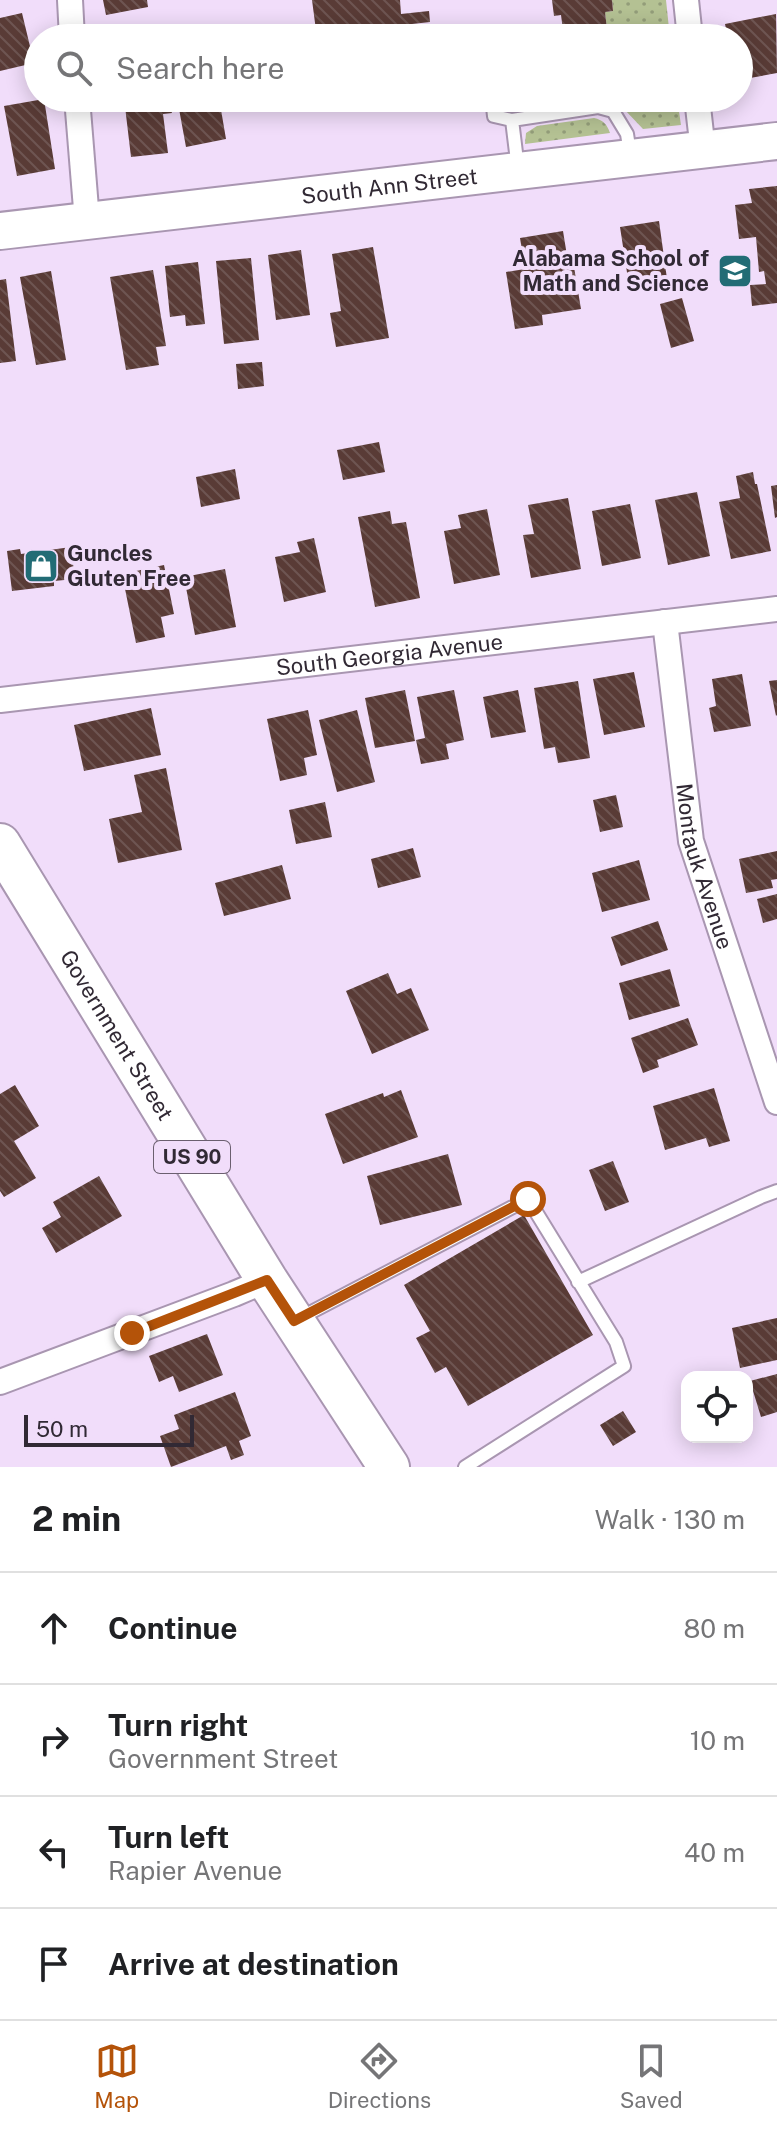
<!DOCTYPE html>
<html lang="en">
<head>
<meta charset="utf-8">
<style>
	:root { --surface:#fff; --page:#f2f2f2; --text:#202124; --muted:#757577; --line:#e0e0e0; --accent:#b45309 }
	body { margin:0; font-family:"Public Sans",sans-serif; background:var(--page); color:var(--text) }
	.controls { position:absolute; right:24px; bottom:24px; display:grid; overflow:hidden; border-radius:16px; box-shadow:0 4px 20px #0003 }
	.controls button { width:72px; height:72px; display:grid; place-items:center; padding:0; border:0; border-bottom:2px solid var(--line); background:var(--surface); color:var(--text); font:40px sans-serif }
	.scale { position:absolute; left:24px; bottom:20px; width:170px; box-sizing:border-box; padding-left:8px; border:4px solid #312934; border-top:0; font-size:22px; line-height:28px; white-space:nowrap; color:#312934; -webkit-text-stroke:6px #f1ddfa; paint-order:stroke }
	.stop { position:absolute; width:24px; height:24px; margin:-18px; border:6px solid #b45309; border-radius:50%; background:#fff }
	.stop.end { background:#b45309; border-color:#fff; box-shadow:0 2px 8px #0008 }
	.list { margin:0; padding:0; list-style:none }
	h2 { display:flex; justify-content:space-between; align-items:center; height:104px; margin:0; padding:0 32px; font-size:34px }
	h2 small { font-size:26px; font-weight:400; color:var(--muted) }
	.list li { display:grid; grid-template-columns:52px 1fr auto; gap:24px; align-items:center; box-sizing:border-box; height:112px; padding:0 32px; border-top:2px solid var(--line) }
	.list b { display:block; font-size:30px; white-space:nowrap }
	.list p { margin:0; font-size:26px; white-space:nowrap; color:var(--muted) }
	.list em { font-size:26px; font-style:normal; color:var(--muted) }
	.icon { flex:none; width:44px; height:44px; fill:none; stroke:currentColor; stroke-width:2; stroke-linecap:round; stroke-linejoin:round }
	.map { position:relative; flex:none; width:777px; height:1467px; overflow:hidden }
	.search { position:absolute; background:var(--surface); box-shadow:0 4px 20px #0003; left:24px; right:24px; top:24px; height:88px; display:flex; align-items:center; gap:20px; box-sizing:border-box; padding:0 28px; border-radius:44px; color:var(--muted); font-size:30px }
	.sheet { height:552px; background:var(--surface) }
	nav { display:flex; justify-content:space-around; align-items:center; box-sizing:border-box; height:112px; border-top:2px solid var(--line); background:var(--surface); font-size:22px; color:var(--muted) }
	nav a { display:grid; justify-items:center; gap:4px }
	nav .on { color:var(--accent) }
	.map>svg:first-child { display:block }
</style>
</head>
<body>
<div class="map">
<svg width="777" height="1467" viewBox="0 0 777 1467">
	<defs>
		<pattern id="grass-dots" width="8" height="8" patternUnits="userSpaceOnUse" patternTransform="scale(2)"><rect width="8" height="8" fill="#b4c193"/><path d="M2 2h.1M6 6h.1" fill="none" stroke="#939d79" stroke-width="1.8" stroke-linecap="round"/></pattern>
		<pattern id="building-back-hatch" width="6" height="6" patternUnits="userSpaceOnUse" patternTransform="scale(2)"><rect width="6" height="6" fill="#593b36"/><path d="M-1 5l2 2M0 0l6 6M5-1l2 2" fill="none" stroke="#6e5552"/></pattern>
	</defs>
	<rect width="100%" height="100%" fill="#f1ddfa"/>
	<!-- grass -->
	<path fill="url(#grass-dots)" d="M612,0H666L670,38H608L605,12L613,11Z
		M623,98H677L681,125L643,129L625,110Z
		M594,118C603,120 607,124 610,133L525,144L526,133L537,126Z"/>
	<!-- building -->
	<path fill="url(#building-back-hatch)" d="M103,0H147L148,7L106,15Z
		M312,0H400L401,14L429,11L430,22L403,25L405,38H317Z
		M552,0H612L613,11L605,12L608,38H564L561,15L554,16Z
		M22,13L34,63L0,71V18Z
		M776,14L777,73L739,80V38H728L725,24Z
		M124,98H170L172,113L163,114L168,153L131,157Z
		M177,98H219L226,139L186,147Z
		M323,98H418V100L325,111Z
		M44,99L55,169L17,176L4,106Z
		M777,186V303L752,306L750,285L766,284L764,271L759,272L756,237L739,239L735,205L752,203L749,189Z
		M659,221L668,286L630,292L620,227Z
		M563,231L569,268L574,267L581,309L542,315L543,325L515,329L506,272L525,269L520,238Z
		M373,247L389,338L336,347L330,313L341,311L332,254Z
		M301,250L310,315L276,320L268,255Z
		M251,258L259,340L224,344L216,261Z
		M198,262L205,324L186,326L185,315L170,317L165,266Z
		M153,270L166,346L156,347L159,365L126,370L110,277Z
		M51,271L66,360L36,365L20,277Z
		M6,279L16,361L0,363V280Z
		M682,298L694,341L671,348L660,304Z
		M262,362L264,386L238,389L236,364Z
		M379,442L385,472L343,480L337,450Z
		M235,469L240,499L201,507L196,477Z
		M753,472L755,484H757L771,551L731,559L719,502L740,498L736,476Z
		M777,485V517L775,518L771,486Z
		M697,492L710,556L668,565L655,500Z
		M568,498L581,569L531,578L523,535L534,534L528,505Z
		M630,504L641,558L602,566L592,511Z
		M487,509L500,575L454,584L444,531L461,528L458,515Z
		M390,511L392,524L406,522L420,598L375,607L358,517Z
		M314,538L326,592L284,602L275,557L300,552L297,542Z
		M71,547L75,579L54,581V586L12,591L7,551L20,549L21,554Z
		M164,565L174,614L161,617L165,637L136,643L124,584L138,581L136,571Z
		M225,569L236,627L195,635L184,577Z
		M634,672L645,727L604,735L593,679Z
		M742,674L751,726L714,732L709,708L716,706L712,679Z
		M777,680V715L776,716L769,681Z
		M578,681L590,758L558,763L555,747L544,749L534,688Z
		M405,690L415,741L375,748L365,698Z
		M454,690L464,740L446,744L449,759L421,764L416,740L425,738L417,697Z
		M518,690L526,732L491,738L483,697Z
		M151,708L161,755L84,771L74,725Z
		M308,710L317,755L304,758L307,775L280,781L267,719Z
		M357,710L375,782L337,792L319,720Z
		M166,768L182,850L118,863L109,819L142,812L134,775Z
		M616,795L623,827L600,832L593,800Z
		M325,802L332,837L296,844L289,810Z
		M413,848L421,877L378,888L371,859Z
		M777,851V879L771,880L773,888L746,893L739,859Z
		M639,860L650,900L602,912L592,873Z
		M282,865L291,899L224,916L215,883Z
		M777,894V919L763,923L757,899Z
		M658,921L668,950L621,966L611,937Z
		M670,969L680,1006L629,1020L619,983Z
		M388,973L397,994L411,988L429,1030L372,1054L346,991Z
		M688,1018L698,1045L657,1060L659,1067L643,1073L631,1038Z
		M15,1085L39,1126L14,1141L36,1178L4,1197L0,1191V1094Z
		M714,1088L730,1141L709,1147L706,1138L665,1150L653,1106Z
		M401,1090L418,1137L343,1164L325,1114L383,1093L384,1097Z
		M448,1154L462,1205L380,1225L367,1176Z
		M613,1161L629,1202L605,1211L589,1170Z
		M99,1176L122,1216L56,1253L42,1228L61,1217L53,1202Z
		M524,1215L593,1335L468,1406L446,1367L435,1373L416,1338L430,1331L404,1285Z
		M777,1318V1360L740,1368L732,1328Z
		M207,1334L223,1375L179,1392L173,1376L159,1382L149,1356Z
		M777,1374V1412L761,1417L750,1381Z
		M235,1392L251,1436L239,1441L244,1455L231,1460L226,1446L171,1467L160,1436L179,1429L174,1415Z
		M623,1411L636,1432L613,1446L600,1425Z"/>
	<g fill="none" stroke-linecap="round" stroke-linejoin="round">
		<!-- lane casing -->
		<g stroke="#a996b1" stroke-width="16">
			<path id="lane" d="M484,33L485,38
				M492,98L494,116L512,120L598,107L613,111L627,134L630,153
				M512,120L518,169
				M578,1282L761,1197L777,1191
				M298,1319L528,1199L616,1342L624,1366L465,1467"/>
		</g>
		<!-- street casing -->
		<g stroke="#a996b1" stroke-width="28">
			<g id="street">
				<path d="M70,0L72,38"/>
				<path d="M686,0L690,38"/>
				<path d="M77,98L87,221"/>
				<path d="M697,98L703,151"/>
				<path id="s1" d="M665,622L691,841L777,1102"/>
				<path id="s2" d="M0,700L777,609"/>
				<path d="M0,1382L234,1294L267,1280"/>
			</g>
		</g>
		<!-- secondary casing -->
		<g stroke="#a996b1" stroke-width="40">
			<g id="secondary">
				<path id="s3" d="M0,231L777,141"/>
			</g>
		</g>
		<!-- primary casing -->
		<g stroke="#a996b1" stroke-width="44">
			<g id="primary">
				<path id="s4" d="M0,844L267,1280L389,1467"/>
			</g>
		</g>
		<!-- lane -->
		<use href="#lane" stroke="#fff" stroke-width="12"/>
		<!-- street -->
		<use href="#street" stroke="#fff" stroke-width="24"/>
		<!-- secondary -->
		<use href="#secondary" stroke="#fff" stroke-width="36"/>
		<!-- primary -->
		<use href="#primary" stroke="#fff" stroke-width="40"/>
	</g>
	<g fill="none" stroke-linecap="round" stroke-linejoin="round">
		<!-- route -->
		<path stroke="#b45309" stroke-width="10" d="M132,1333L267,1280L294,1321L528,1199"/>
	</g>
	<!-- icons -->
	<defs>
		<g id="school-square" transform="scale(1.8)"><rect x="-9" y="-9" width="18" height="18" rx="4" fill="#226c75" stroke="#f1ddfa"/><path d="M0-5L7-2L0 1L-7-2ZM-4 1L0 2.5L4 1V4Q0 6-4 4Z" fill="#fff"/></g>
		<g id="shop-square" transform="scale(1.8)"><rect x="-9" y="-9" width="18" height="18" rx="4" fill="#226c75" stroke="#f1ddfa"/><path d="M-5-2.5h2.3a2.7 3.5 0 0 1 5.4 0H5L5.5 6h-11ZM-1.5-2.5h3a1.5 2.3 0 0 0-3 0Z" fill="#fff"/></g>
	</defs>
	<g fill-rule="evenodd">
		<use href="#school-square" x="735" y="271"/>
		<use href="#shop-square" x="41" y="566"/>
	</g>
	<g text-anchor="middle" stroke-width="8" stroke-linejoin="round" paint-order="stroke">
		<!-- shield labels -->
		<rect fill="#f1ddfa" stroke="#6b5f6f" stroke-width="2" x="154" y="1141" width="76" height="32" rx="6"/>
		<g font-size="20" font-weight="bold" fill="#312934">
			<text x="192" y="1164">US 90</text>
		</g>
		<!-- street labels -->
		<g font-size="22" fill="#312934" stroke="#f1ddfa">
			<text dy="8" stroke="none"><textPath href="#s3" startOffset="392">South Ann Street</textPath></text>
			<text dy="8" stroke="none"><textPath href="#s2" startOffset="392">South Georgia Avenue</textPath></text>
			<text dy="8" stroke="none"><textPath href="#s1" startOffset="248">Montauk Avenue</textPath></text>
			<text dy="8" stroke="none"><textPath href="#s4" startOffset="224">Government Street</textPath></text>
		</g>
		<!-- poi labels -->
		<g font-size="22" font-weight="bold" fill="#312934" stroke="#f1ddfa" text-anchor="end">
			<text x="709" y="266">Alabama School of<tspan x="709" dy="25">Math and Science</tspan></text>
			<text x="67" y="561" text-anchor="start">Guncles<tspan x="67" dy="25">Gluten Free</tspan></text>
		</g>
	</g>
</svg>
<div class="controls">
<button><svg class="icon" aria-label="locate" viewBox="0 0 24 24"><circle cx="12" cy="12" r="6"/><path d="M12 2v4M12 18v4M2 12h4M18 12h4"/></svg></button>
</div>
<div class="scale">50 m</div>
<div class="stop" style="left:528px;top:1199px"></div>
<div class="stop end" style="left:132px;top:1333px"></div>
<div class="search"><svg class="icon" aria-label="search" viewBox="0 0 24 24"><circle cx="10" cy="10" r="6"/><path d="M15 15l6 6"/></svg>Search here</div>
</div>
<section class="sheet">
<h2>2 min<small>Walk · 130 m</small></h2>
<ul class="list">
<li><svg class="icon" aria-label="ahead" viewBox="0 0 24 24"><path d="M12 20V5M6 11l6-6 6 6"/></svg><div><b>Continue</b></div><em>80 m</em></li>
<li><svg class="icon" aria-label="right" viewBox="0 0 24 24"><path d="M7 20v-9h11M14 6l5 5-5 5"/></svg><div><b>Turn right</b><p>Government Street</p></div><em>10 m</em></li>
<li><svg class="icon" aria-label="left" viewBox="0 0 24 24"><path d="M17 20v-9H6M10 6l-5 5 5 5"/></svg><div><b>Turn left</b><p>Rapier Avenue</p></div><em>40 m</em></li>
<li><svg class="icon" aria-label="arrive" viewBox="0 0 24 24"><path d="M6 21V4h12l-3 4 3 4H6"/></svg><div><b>Arrive at destination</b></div></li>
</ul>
</section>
<nav>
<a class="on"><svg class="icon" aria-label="map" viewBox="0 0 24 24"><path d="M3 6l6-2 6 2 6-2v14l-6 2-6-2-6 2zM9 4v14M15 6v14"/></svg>Map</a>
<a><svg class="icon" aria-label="directions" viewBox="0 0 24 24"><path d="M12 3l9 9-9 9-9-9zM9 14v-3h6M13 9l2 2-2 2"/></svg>Directions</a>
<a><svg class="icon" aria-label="saved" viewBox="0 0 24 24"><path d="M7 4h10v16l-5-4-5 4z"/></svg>Saved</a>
</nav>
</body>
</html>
